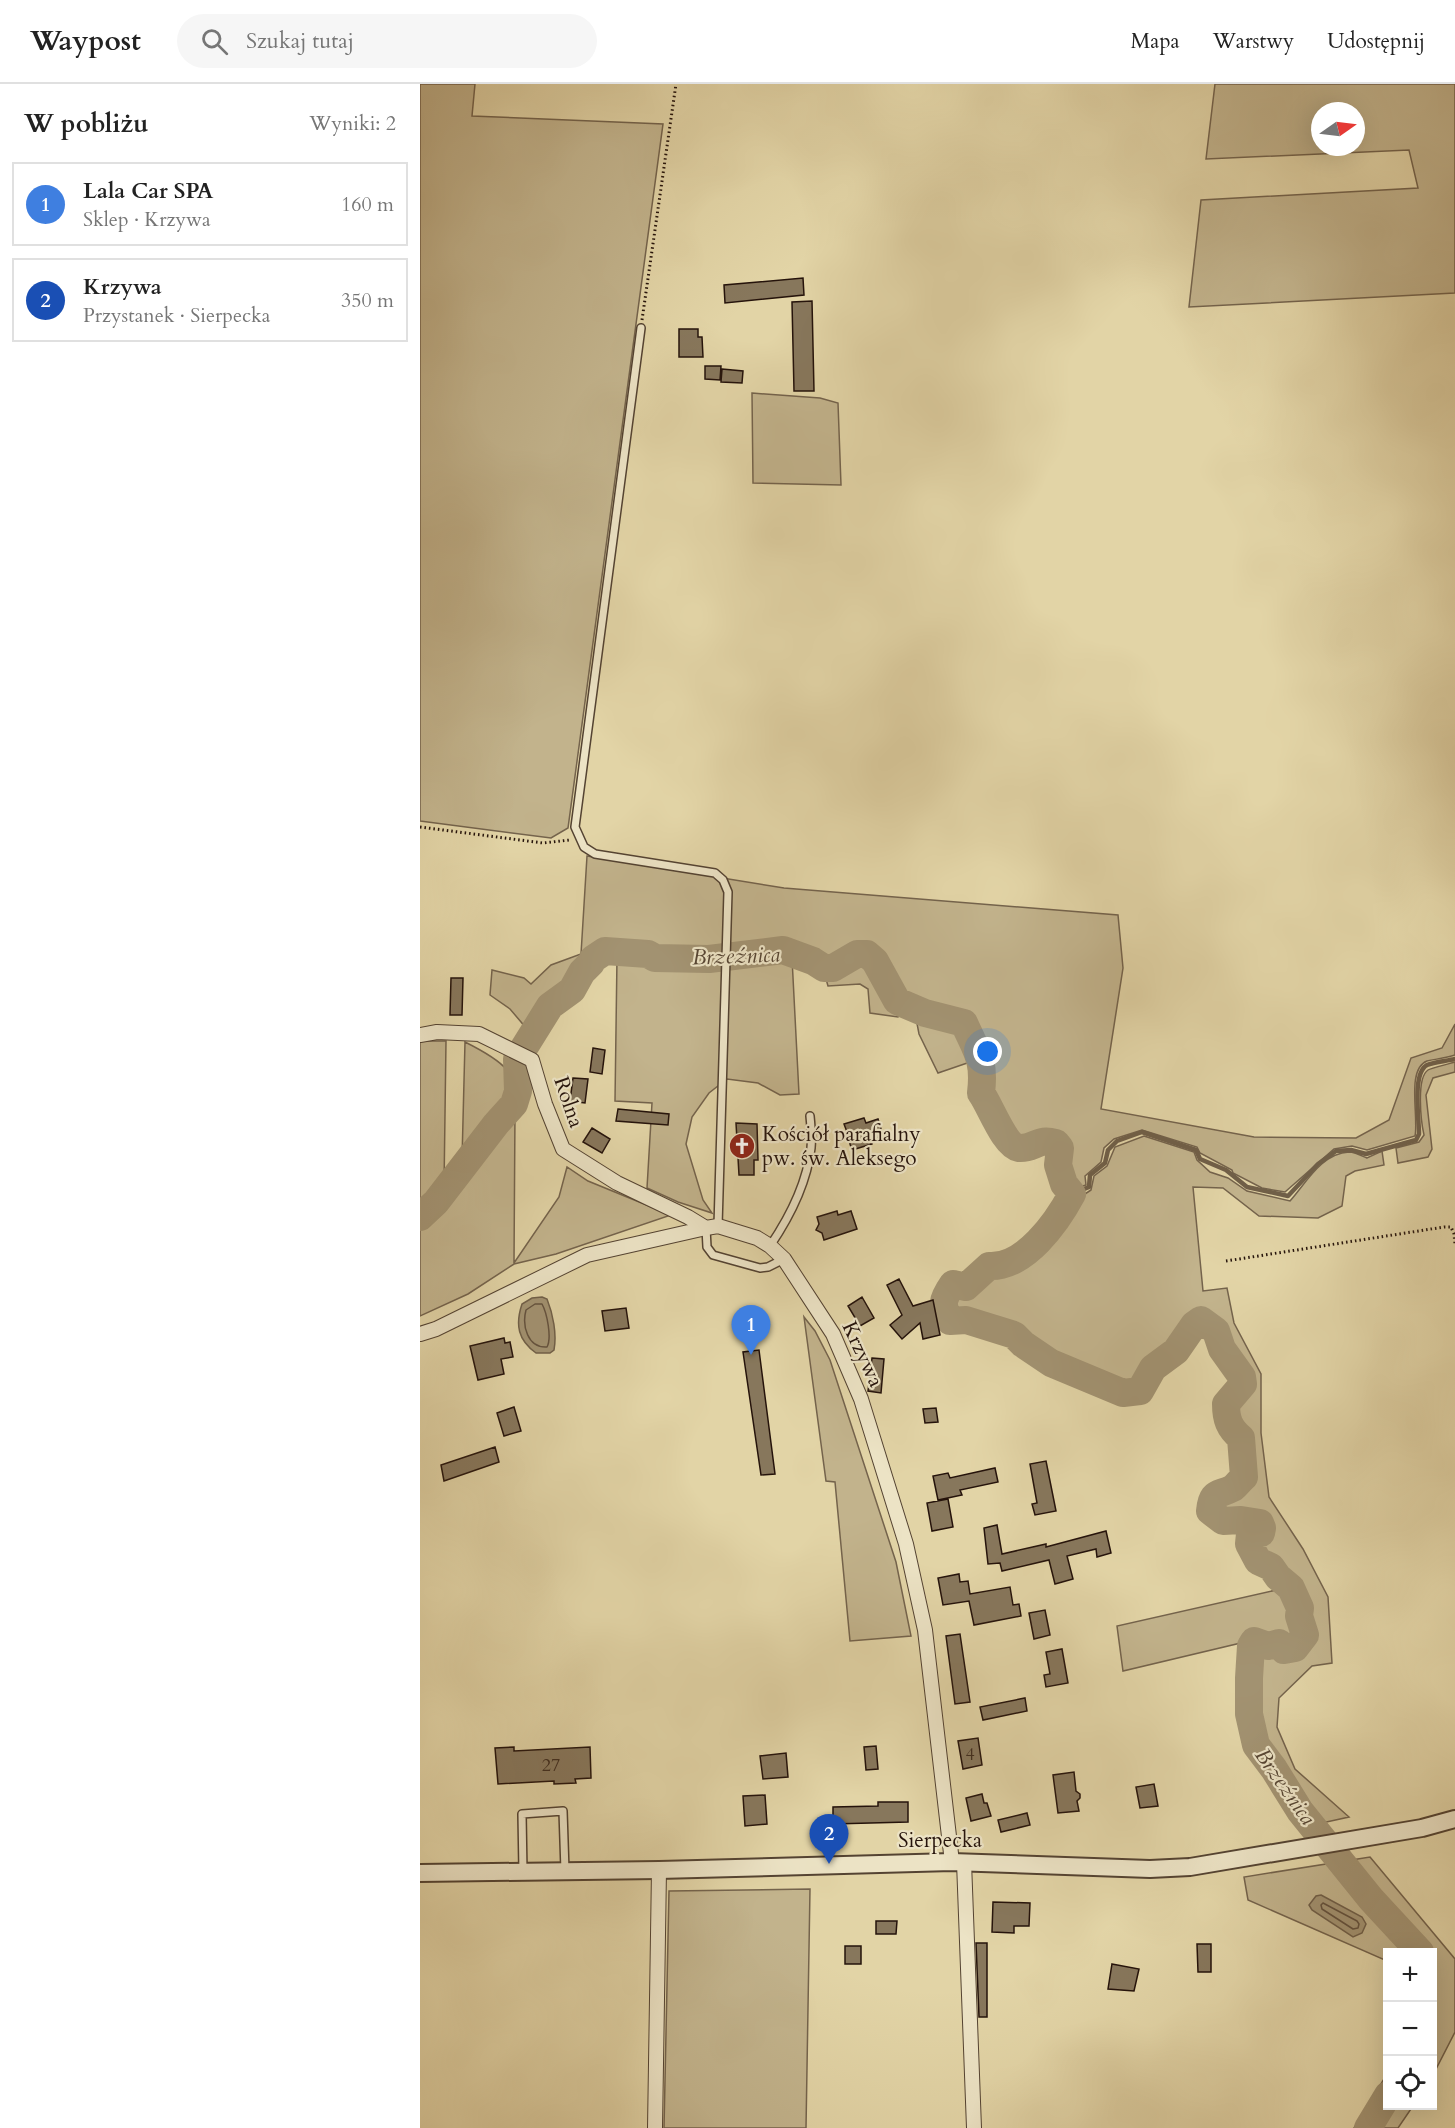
<!DOCTYPE html>
<html lang="pl">
<head>
<meta charset="utf-8">
<style>
	:root { --surface:#fff; --page:#f6f6f6; --text:#222; --muted:#767676; --line:#e0e0e0; --accent:#0f766e }
	body { margin:0; font-family:Cardo,serif; background:var(--page); color:var(--text) }
	.controls { position:absolute; right:18px; bottom:18px; display:grid; overflow:hidden; border-radius:0px; box-shadow:0 6px 24px #0002 }
	.controls button { width:54px; height:54px; display:grid; place-items:center; padding:0; border:0; border-bottom:2px solid var(--line); background:var(--surface); color:var(--text); font:30px sans-serif }
	.compass { position:absolute; left:891px; top:18px; width:54px; height:54px; border-radius:50%; background:var(--surface); box-shadow:0 6px 24px #0002; rotate:76deg }
	.you { position:absolute; left:568px; top:968px; width:21px; height:21px; margin:-15px; border:4px solid #fff; border-radius:50%; background:#1a73e8; box-shadow:0 0 0 9px #1a73e833 }
	.badge { display:grid; place-items:center; width:39px; height:39px; border-radius:50%; background:var(--accent); color:#fff; font-size:20px; font-weight:700 }
	.pin { position:absolute; translate:-50% -50px; filter:drop-shadow(0 2px 3px #0008) }
	.pin::after { content:''; position:absolute; top:32px; width:21px; height:18px; background:inherit; clip-path:polygon(0 0,100% 0,50% 100%) }
	.list { margin:0; padding:0; list-style:none }
	h2 { display:flex; justify-content:space-between; align-items:center; height:78px; margin:0; padding:0 24px; font-size:26px }
	h2 small { font-size:20px; font-weight:400; color:var(--muted) }
	.list li { display:grid; grid-template-columns:39px 1fr auto; gap:18px; align-items:center; box-sizing:border-box; height:84px; margin:0 12px 12px; padding:0 12px; border:2px solid var(--line); border-radius:0px }
	.list b { display:block; font-size:22px; white-space:nowrap }
	.list p { margin:0; font-size:20px; white-space:nowrap; color:var(--muted) }
	.list em { font-size:20px; font-style:normal; color:var(--muted) }
	.icon { flex:none; width:33px; height:33px; fill:none; stroke:currentColor; stroke-width:2; stroke-linecap:round; stroke-linejoin:round }
	.map { position:relative; flex:none; width:1035px; height:2044px; overflow:hidden }
	header { display:flex; align-items:center; gap:36px; box-sizing:border-box; height:84px; padding:0 30px; background:var(--surface); border-bottom:2px solid var(--line) }
	header strong { font-size:28px }
	nav { display:flex; gap:33px; margin-inline-start:auto; font-size:21px }
	.search { width:420px; height:54px; background:var(--page); display:flex; align-items:center; gap:15px; box-sizing:border-box; padding:0 21px; border-radius:33px; color:var(--muted); font-size:22px }
	main { display:flex }
	aside { flex:1; background:var(--surface) }
	.map>svg:first-child { display:block }
</style>
</head>
<body>
<header>
<strong>Waypost</strong>
<div class="search"><svg class="icon" aria-label="search" viewBox="0 0 24 24"><circle cx="10" cy="10" r="6"/><path d="M15 15l6 6"/></svg>Szukaj tutaj</div>
<nav><a>Mapa</a><a>Warstwy</a><a>Udostępnij</a></nav>
</header>
<main>
<aside>
<h2>W pobliżu<small>Wyniki: 2</small></h2>
<ul class="list">
<li><span class="badge" style="background:#3f7fe0">1</span><div><b>Lala Car SPA</b><p>Sklep · Krzywa</p></div><em>160 m</em></li>
<li><span class="badge" style="background:#1a4fb4">2</span><div><b>Krzywa</b><p>Przystanek · Sierpecka</p></div><em>350 m</em></li>
</ul>
</aside>
<div class="map">
<svg width="1035" height="2044" viewBox="0 0 1035 2044">
	<rect width="100%" height="100%" fill="#e2d4a6"/>
	<filter id="stains"><feTurbulence type="fractalNoise" baseFrequency=".00333" numOctaves="4"/><feColorMatrix values="0 0 0 0 .2 0 0 0 0 .09 0 0 0 0 .02 0 0 0 .5 -.17"/></filter>
	<radialGradient id="worn" r=".72"><stop offset=".6" stop-color="#630" stop-opacity="0"/><stop offset="1" stop-color="#630" stop-opacity=".3"/></radialGradient>
	<!-- green -->
	<path fill="#c2b38c" stroke="#74634c" stroke-width="1.5" fill-rule="evenodd" d="M0,0H55L52,32L243,40L148,744L131,754L0,737Z
		M795,0H1035V209L769,223L781,116L998,104L989,66L786,75ZM900,27H936V63H900Z
		M332,309L400,314L418,319L421,401L333,399Z
		M167,772L364,804L698,831L703,884L681,1025L834,1053L936,1054L969,1036L991,974L1022,964L1035,940V971C1026,974 1016,975 1007,977C986,985 999,1033 995,1052L947,1066L932,1062L914,1065L865,1108L842,1104L813,1089L812,1086L780,1069L777,1063L722,1046L694,1055L684,1064L681,1078L665,1092L666,1101L657,1104L644,1086L642,1058L623,1053L610,1060L600,1062C582,1048 576,1026 563,1008L572,980L566,978L549,936L509,927L478,915L471,895L462,884L455,867L444,859L412,881L404,882L395,873H385L370,863L320,869H265L203,865L187,860L167,874L168,877C158,886 160,890 153,898C147,906 137,912 128,915L122,929L107,945L90,925L70,911L72,886L104,894L111,900L131,881L161,870Z
		M356,870L372,874L379,1010L360,1011L338,999L307,995L289,1009L272,1033L266,1060L283,1116L292,1129L258,1118L227,1104L232,1019L195,1017L197,874L218,872L231,878L292,884Z
		M441,873C460,878 466,905 474,921L483,925L478,933L450,929L448,905L440,900L408,902L404,888C419,887 427,877 441,873Z
		M495,929L544,944L556,976L518,989L499,950Z
		M0,957H26L24,1103L0,1129Z
		M45,958C57,964 78,975 87,986C93,993 92,1006 91,1015L70,1036V1043L42,1076Z
		M1035,978V988L1013,994L1006,1011L1012,1065L1008,1073L978,1079L976,1064L999,1058L1004,1051C1001,1038 996,994 1008,986C1011,984 1029,980 1035,978Z
		M95,1027L94,1179L139,1113L147,1083L168,1097L251,1131L136,1170L94,1180L48,1210L0,1232V1138L23,1116Z
		M724,1052L774,1068L777,1076L790,1088L808,1094L827,1107L870,1117C886,1099 902,1069 929,1068C935,1068 942,1072 947,1074L962,1067L964,1081L935,1087L926,1092L922,1122L898,1134L839,1132L803,1104L773,1103L783,1207L807,1204L814,1239L841,1290V1349L849,1413L883,1465L908,1513L912,1579L892,1582L859,1614L857,1643L875,1685L929,1733L902,1739L895,1735L840,1660L833,1626L835,1560L847,1564L859,1563L863,1569L874,1568L889,1553C878,1519 879,1492 840,1475L832,1456L833,1453L843,1450L845,1441C834,1430 817,1432 803,1434L794,1425L793,1418L799,1411L815,1406L826,1394C826,1382 828,1368 825,1356C822,1343 804,1338 811,1319C813,1311 823,1305 827,1296L803,1260L799,1244L786,1234L777,1232L754,1265L730,1281L719,1304L706,1306L633,1276L606,1259L593,1247L550,1235H535L529,1229L527,1213L534,1205C551,1209 559,1196 570,1185C588,1190 596,1177 610,1167C615,1164 623,1162 626,1158C630,1153 631,1145 634,1140C643,1126 656,1115 671,1106L674,1092L687,1082L695,1063Z
		M384,1233L395,1247L410,1276L476,1478L491,1552L430,1557L415,1398L406,1397Z
		M865,1504L870,1507L877,1524L875,1534L881,1549L874,1562L865,1563L862,1557L849,1558L834,1552L829,1557L703,1587L697,1542Z
		M950,1773L1035,1875V1948L1013,1991L1012,1868H968L967,1877L828,1816L824,1793Z
		M390,1805L386,2044H244L249,1807Z
		M967,1990L968,2022H993L978,2044H934Z"/>
	<!-- water -->
	<path fill="#a29271" stroke="#705f48" stroke-width="1.5" d="M122,1213L127,1215C133,1230 137,1250 134,1266L130,1269H116C98,1256 95,1241 102,1220L112,1214Z
		M901,1811L942,1833L946,1840L942,1849L933,1853L892,1826L889,1821L896,1812Z"/>
	<g fill="none" stroke-linecap="round" stroke-linejoin="round">
		<!-- shore -->
		<path stroke="#64523e" stroke-width="1.5" d="M115,1220H122C127,1229 132,1254 127,1263C107,1264 102,1241 106,1226Z
			M903,1819L937,1837L939,1840L938,1844L933,1845L902,1825L901,1821Z"/>
		<!-- stream -->
		<path stroke="#705f48" stroke-width="4.5" d="M652,1110L669,1103L670,1091L685,1079L688,1066L697,1057L722,1048L776,1066L780,1075L806,1086L827,1103L868,1112L898,1080L916,1067L931,1066L946,1070L996,1056L999,1050C999,1034 992,989 1007,981C1014,978 1027,977 1035,975"/>
		<!-- river -->
		<path stroke="#a29271" stroke-width="28" d="M0,1133L16,1118L76,1040L94,1020L98,1007L97,975L130,922L152,906L162,888L171,879L173,875L185,867L228,870L235,874L289,875L363,866L393,877L404,884H413L437,870H447L455,877L477,917L505,929L544,939C557,968 565,976 561,1009C570,1021 584,1061 599,1064C608,1065 614,1060 622,1058C626,1057 632,1058 636,1059L640,1064L638,1081L644,1100L652,1110C637,1138 605,1184 569,1182L546,1203L533,1200C522,1216 521,1220 530,1237L546,1236L594,1251L603,1260L631,1279L703,1309L720,1307L733,1284L756,1267L774,1241L781,1236L796,1247L802,1265L822,1293L823,1300L806,1320C806,1335 809,1344 821,1354L824,1393C820,1396 817,1401 813,1404C798,1412 792,1406 790,1427L803,1437L821,1436L840,1439L842,1444L841,1449L830,1450L829,1460L838,1477L851,1483L858,1493L871,1504L880,1524L879,1532L885,1551L875,1564L864,1566L859,1559L848,1562L834,1557L831,1562L829,1594V1630L836,1661L854,1685L880,1727L951,1815L1000,1868
			M948,2044L968,2011"/>
	</g>
	<!-- building -->
	<path fill="#87775c" stroke="#25130b" stroke-width="1.5" d="M383,194L384,211L305,219L304,201Z
		M392,217L394,307H374L372,218Z
		M259,245H278V253H282L283,273H259Z
		M285,282H301L300,296L285,295Z
		M302,285L323,287L322,299L301,298Z
		M31,894H43L42,931H30Z
		M173,964L185,966L182,990L170,988Z
		M153,994L168,995L165,1019L150,1017Z
		M198,1025L249,1030L248,1041L196,1037Z
		M444,1034L446,1039L458,1035L463,1052L451,1055L452,1060L432,1066L429,1057L424,1054L427,1048L424,1040Z
		M316,1039L337,1040L338,1076H334V1091H319Z
		M172,1044L190,1055L182,1069L163,1058Z
		M417,1127L418,1131L431,1127L437,1145L404,1156L402,1149L396,1146L399,1140L397,1133Z
		M479,1195L493,1222L513,1216L520,1251L503,1255L500,1239L482,1255L470,1241L482,1231L467,1201Z
		M442,1213L454,1234L440,1242L428,1222Z
		M206,1224L209,1244L185,1247L182,1227Z
		M84,1254L85,1259L90,1258L93,1273L81,1275L84,1290L58,1296L50,1262Z
		M339,1266L355,1390L341,1391L323,1268Z
		M452,1274L464,1275L461,1309L448,1307Z
		M94,1323L101,1347L84,1352L77,1329Z
		M516,1324L518,1338L505,1339L503,1325Z
		M75,1363L79,1378L24,1397L21,1381Z
		M626,1377L636,1427L615,1431L612,1420L617,1419L610,1380Z
		M575,1384L578,1398L540,1406L542,1411L518,1416L513,1392L528,1389L530,1394Z
		M528,1415L533,1443L512,1447L507,1419Z
		M577,1441L582,1470L626,1460V1463L686,1447L691,1469L677,1473L676,1465L647,1472L653,1495L635,1500L629,1476L582,1487L580,1479L568,1480L564,1444Z
		M539,1490L540,1498L548,1497L550,1510L590,1503L593,1521L599,1520L601,1532L554,1541L549,1517L523,1521L518,1494Z
		M625,1526L630,1551L614,1555L609,1529Z
		M540,1550L550,1618L535,1620L526,1552Z
		M642,1565L648,1599L626,1603L624,1591L630,1590L626,1568Z
		M605,1614L607,1627L563,1636L560,1623Z
		M558,1654L562,1681L543,1685L538,1657Z
		M456,1662L458,1685L446,1686L444,1663Z
		M94,1663V1667L170,1663L171,1694L155,1695L156,1699L134,1700V1697L78,1700L75,1664Z
		M366,1669L368,1693L343,1695L340,1672Z
		M654,1688L656,1707L660,1710V1714L657,1717L659,1727L638,1729L633,1691Z
		M734,1700L738,1722L720,1724L716,1703Z
		M562,1710L564,1719H567L571,1732L551,1737L546,1714Z
		M345,1711L347,1740L325,1742L323,1712Z
		M458,1718H488V1738L413,1740V1723L458,1722Z
		M607,1729L610,1741L581,1748L578,1736Z
		M573,1818L610,1819L609,1842H594V1849L572,1848Z
		M456,1837H477L476,1850H456Z
		M556,1859H567V1933H559Z
		M777,1860H791V1888H778Z
		M425,1862H441V1880H425Z
		M692,1880L719,1885L714,1907L688,1905Z"/>
	<g fill="none" stroke-linecap="round" stroke-linejoin="round">
		<!-- service casing -->
		<g stroke="#544332" stroke-width="10">
			<path id="service" d="M221,244L155,743L164,763L175,770L295,789L303,796L308,808L298,1142
				M286,1144L287,1163L293,1171L340,1184L348,1183L364,1175
				M350,1162C369,1134 387,1098 391,1064C392,1054 391,1042 390,1032
				M103,1788L102,1730L143,1727L145,1787"/>
		</g>
		<!-- minor casing -->
		<g stroke="#544332" stroke-width="16">
			<path id="minor" d="M0,951L17,948L59,950L112,976L125,1020L143,1065L197,1099L268,1133L286,1144
				M0,1250L16,1245L167,1171L286,1144L298,1142L337,1154L350,1162L364,1175L413,1250L441,1315L486,1460L505,1546L532,1778
				M544,1778L554,2044
				M235,2044L239,1786"/>
		</g>
		<!-- tertiary casing -->
		<g stroke="#544332" stroke-width="20">
			<path id="tertiary" d="M0,1789L239,1786L532,1778L730,1785L770,1783L1002,1744L1035,1735"/>
		</g>
		<!-- path -->
		<path stroke="#25130b" stroke-width="3" stroke-dasharray="1.5 3" stroke-linecap="butt" d="M222,236L256,0
			M0,743L123,759L150,756
			M806,1177L1024,1143H1031L1034,1150L1035,1160"/>
		<!-- service -->
		<use href="#service" stroke="#ece3c5" stroke-width="7"/>
		<!-- minor -->
		<use href="#minor" stroke="#ece3c5" stroke-width="14"/>
		<!-- tertiary -->
		<use href="#tertiary" stroke="#ece3c5" stroke-width="16"/>
	</g>
	<!-- icons -->
	<defs>
		<g id="church-disc" transform="scale(1.35)"><circle r="9.5" fill="#8f2418" stroke="#ece3c5"/><path d="M-1.2-6h2.4v3.5h3.3v2.4h-3.3V6h-2.4V-.1h-3.3v-2.4h3.3Z" fill="#fff"/></g>
	</defs>
	<g fill-rule="evenodd">
		<use href="#church-disc" x="322" y="1062"/>
	</g>
	<g text-anchor="middle" stroke-width="4.5" stroke-linejoin="round" paint-order="stroke">
		<!-- number labels -->
		<g font-size="18" fill="#3e2c1f">
			<text x="550" y="1676">4</text>
			<text x="131" y="1687">27</text>
		</g>
		<!-- street labels -->
		<g font-size="21" fill="#25130b" stroke="#ece3c5">
			<text transform="translate(149 1018) rotate(71)" y="7">Rolna</text>
			<text transform="translate(443 1270) rotate(65)" y="7">Krzywa</text>
			<text x="520" y="1763">Sierpecka</text>
		</g>
		<!-- poi labels -->
		<g font-size="21" fill="#25130b" stroke="#ece3c5" text-anchor="start">
			<text x="342" y="1057">Kościół parafialny<tspan x="342" dy="24">pw. św. Aleksego</tspan></text>
		</g>
		<!-- water labels -->
		<g font-size="22" font-style="italic" fill="#574634" stroke="#ece3c5">
			<text transform="translate(316 871) rotate(-2)" y="8">Brzeźnica</text>
			<text transform="translate(866 1702) rotate(55)" y="8">Brzeźnica</text>
		</g>
	</g>
	<rect width="100%" height="100%" filter="url(#stains)"/>
	<rect width="100%" height="100%" fill="url(#worn)"/>
</svg>
<div class="controls">
<button>+</button>
<button>−</button>
<button><svg class="icon" aria-label="locate" viewBox="0 0 24 24"><circle cx="12" cy="12" r="6"/><path d="M12 2v4M12 18v4M2 12h4M18 12h4"/></svg></button>
</div>
<svg class="compass" viewBox="-18 -18 36 36"><path d="M0-13l5 13h-10z" fill="#e53935"/><path d="M0 13l5-13h-10z" fill="#767676"/></svg>
<div class="you"></div>
<div class="pin badge" style="left:331px;top:1271px;background:#3f7fe0">1</div>
<div class="pin badge" style="left:409px;top:1780px;background:#1a4fb4">2</div>
</div>
</main>
</body>
</html>
